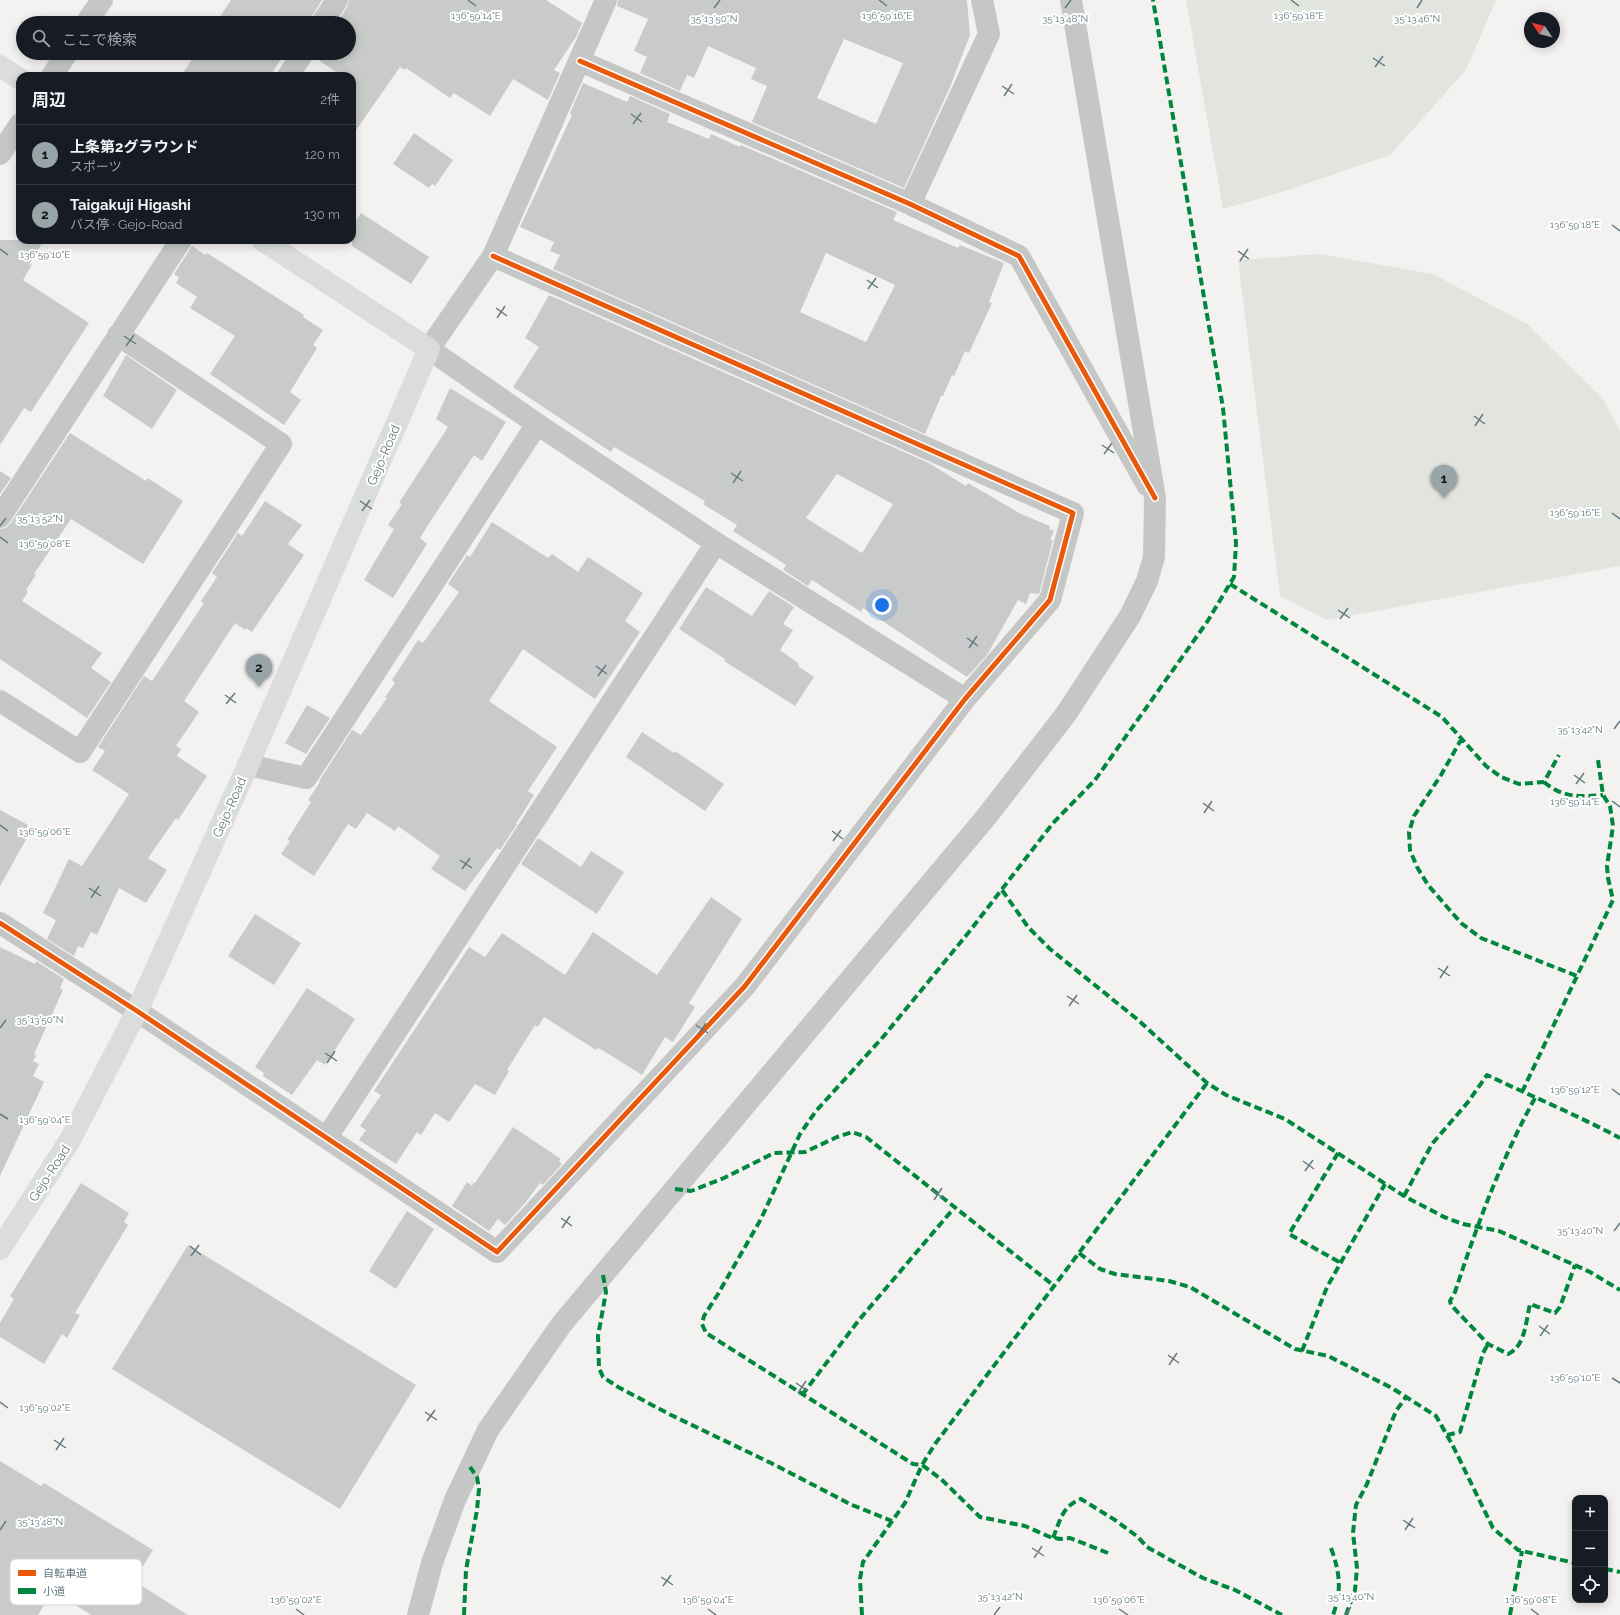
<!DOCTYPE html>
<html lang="ja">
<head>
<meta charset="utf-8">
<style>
	:root { --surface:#171b24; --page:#20242c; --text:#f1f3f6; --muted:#9ea1a6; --line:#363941; --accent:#97a4a8 }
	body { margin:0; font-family:Raleway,"Noto Sans JP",sans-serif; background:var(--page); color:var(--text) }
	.controls { position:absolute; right:12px; bottom:12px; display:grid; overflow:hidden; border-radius:8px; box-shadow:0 2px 10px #0003 }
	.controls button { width:36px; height:36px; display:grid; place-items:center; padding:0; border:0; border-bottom:1px solid var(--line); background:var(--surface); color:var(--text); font:20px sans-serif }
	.compass { position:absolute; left:1524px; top:12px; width:36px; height:36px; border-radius:50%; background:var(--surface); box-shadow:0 2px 10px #0003; rotate:305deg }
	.you { position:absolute; left:882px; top:605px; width:14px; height:14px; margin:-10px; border:3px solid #fff; border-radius:50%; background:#1a73e8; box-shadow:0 0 0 6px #1a73e833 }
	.badge { display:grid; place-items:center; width:26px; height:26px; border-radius:50%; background:var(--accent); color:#111; font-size:13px; font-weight:700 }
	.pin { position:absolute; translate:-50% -33px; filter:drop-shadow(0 1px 2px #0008) }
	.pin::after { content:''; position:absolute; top:21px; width:14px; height:12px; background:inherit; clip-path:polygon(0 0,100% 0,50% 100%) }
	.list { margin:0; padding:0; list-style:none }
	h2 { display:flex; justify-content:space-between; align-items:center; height:52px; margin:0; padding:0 16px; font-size:17px }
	h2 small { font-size:13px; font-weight:400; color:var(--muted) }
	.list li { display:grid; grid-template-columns:26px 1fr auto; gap:12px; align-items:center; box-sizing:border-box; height:60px; padding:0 16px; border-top:1px solid var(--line) }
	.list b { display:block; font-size:15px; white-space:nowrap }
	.list p { margin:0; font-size:13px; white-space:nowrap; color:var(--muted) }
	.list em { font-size:13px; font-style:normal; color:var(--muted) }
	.icon { flex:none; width:22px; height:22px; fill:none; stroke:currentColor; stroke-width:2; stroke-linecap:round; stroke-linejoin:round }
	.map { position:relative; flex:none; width:1620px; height:1615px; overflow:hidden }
	.search { position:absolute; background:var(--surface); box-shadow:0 2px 10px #0003; left:16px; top:16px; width:340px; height:44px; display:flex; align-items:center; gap:10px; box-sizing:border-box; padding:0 14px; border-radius:22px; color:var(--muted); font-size:15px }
	.panel { position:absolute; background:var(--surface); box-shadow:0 2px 10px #0003; left:16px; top:72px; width:340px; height:172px; border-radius:12px }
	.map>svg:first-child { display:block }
</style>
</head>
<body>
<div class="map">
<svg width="1620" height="1615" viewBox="0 0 1620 1615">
	<rect width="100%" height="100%" fill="#f3f2f1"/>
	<!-- green -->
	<path fill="#e2e4df" d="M1186,0H1496L1466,70L1390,155L1282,192L1223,209Z
		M1319,254L1433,274L1527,324L1603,399L1620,431V566L1327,620L1280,596L1238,260Z"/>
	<!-- building -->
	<path fill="#c9cbcb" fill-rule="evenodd" d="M231,0H322L312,16L310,23H216Z
		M349,0H546L582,23L576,37L554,70L560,73L548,100L513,79L490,116L454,93L450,98L406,68L405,70L400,67L352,136V76H342L314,57L315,53H349V23H337L347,7Z
		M618,0H967L970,35L950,87L904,188L752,122L767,86L751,79L756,68L708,46L694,78L687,75L680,91L640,73L647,57L634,51L648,19L617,6ZM844,39L903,63L876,124L817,98Z
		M196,53H285L270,76H181Z
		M583,83L627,102L630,96L670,114L667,122L709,139L711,134L740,147L741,145L897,212L893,220L958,248L960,245L1004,263L989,302L992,303L969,353L965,351L954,376L952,375L943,396H941L925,434L553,269L560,255L550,251L554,242L520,227L572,115L570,113ZM826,253L895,285L866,342L800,312Z
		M414,133L453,160L435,186L432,184L429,188L393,164Z
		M361,213L429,257L411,284L352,246V227Z
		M0,240H44L29,264L32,265L23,280L89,323L31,412L24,408L0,445Z
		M192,246L205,255L207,253L304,315L303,317L323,330L313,345L317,348L290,392L301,400L284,425L210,374L235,336L190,308L197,297L176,283L179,278L174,274Z
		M549,295L929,463L966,486L968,483L1021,514L1050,526L1049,529L1054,531L1050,540H1053L1039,594L1030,593L1026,604L1018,600L987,655L967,677L863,608L861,612L812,580L808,586L783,570L786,565L733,531L737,525L703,504L705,501L614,447L611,452L513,387L539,347L525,338ZM837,474L893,504L862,553L806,518Z
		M126,355L177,390L152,429L103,396Z
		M450,388L506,422L482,461L474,455L428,525L420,538L427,544L393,598L364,580L394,529L388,525L402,504L399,503L448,427L436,419Z
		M70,433L146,481L148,478L183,501L143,564L71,519L34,574L36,575L26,590L28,592L22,601L102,653L91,668L111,682L87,718L0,659V529L6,528L10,524Z
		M0,471L11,478L0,494Z
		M265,501L302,525L288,544L304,555L252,632L246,628L245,630L235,623L184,701L199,712L176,746L181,749L177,756L207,776L178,820L176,818L148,858L167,870L146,903L119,888L97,935L91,932L83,948L78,946L74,956L47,939L56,920L43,913L69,859L82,866L129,794L92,770L105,751L98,747L144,676L152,681L204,603L201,601L217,577L212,573L238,533L242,536Z
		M492,522L548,558L552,554L578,572L588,557L643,593L625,621L640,632L595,699L523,649L489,701L557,747L528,791L534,795L516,824H517L500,850L497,848L465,891L431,869L440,856L398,826L395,831L367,813L356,829L348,824L314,876L281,854L290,841L287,840L311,802L308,800L320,782L319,781L352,730L361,735L387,698L385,697L395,683L392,680L418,640L423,643L459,592L448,584L467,555L470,557Z
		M706,587L752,616L769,591L794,607L783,624L793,630L780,650L799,664L798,666L814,677L795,706L724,661L725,659L679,629Z
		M307,705L330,718L306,754L285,743Z
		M642,732L674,753L675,751L724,784L705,811L626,757Z
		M0,810L28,825L23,833L28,836L0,886Z
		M538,838L581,867L591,851L624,872L597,914L521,864Z
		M711,897L742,919L689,1003L695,1007L673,1042L665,1037L642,1075L604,1051L598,1048L596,1050L544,1017L538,1027L535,1025L507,1070L509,1071L495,1095L475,1084L449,1122L435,1113L421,1135L417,1132L396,1164L359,1140L366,1130L360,1126L381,1095L374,1091L469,947L485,957L502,933L565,975L593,932L657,975Z
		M255,914L301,943L274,985L228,956Z
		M0,947L35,964L36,961L64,979L60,988L63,990L34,1054L36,1056L33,1061L39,1064L33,1076L44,1082L0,1176Z
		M307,988L355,1019L325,1065L317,1060L292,1095L263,1076L264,1073L255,1067Z
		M513,1127L561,1159L559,1161L562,1164L543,1185L540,1183L526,1202L505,1225L498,1219L489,1231L452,1206L467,1182L472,1186L474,1182L475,1183Z
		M81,1183L129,1213L124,1222L128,1225L75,1313L80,1315L67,1338L62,1334L44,1364L0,1337V1323L14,1299L10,1296Z
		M407,1211L434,1229L396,1289L369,1271Z
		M188,1245L416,1385L340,1509L112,1369Z
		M0,1461L41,1486L44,1483L153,1550L134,1581L188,1615H91L53,1591L38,1615H0Z"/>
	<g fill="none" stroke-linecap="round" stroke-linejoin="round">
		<!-- street -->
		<path stroke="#c5c7c7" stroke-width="22" d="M606,0L493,256L429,349L537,424L716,543L965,699
			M86,23L102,0
			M322,23L337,0
			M580,61L910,204L1019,256L1147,485
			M52,76L67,53
			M288,76L303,53
			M0,154L20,124
			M910,204L989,34L982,0
			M0,517L181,240
			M0,701L80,752L281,444L118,335
			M248,765L306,778L537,424
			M0,923L137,1011L497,1252L745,986L965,699L1050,600L1073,513L493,256
			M327,1137L716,543
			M418,1615L432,1563L455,1500L488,1430L561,1325L987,816L1066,714L1130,616L1147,581L1154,557L1155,498L1071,0"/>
		<!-- secondary -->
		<path stroke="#dbdddd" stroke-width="22" d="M0,66L20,79
			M0,1249L70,1140L137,1011L248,765L429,349L262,240"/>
		<!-- quiet -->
		<path stroke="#00873e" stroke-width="4" stroke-dasharray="8 4" stroke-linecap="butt" d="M1230,584L1442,717L1486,766L1501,777L1519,784L1544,782L1559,755
			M1462,738L1441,775L1414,816L1409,832L1410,850L1417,867L1428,885L1461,923L1481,938L1577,976
			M1544,782C1563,798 1579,797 1603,795
			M1002,890L1028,927L1050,949L1137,1019L1207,1083L1226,1095L1285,1119L1404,1196L1444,1217L1463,1224L1499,1231L1590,1272L1620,1290
			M1522,1092L1613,900L1608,878L1607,866L1613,826L1610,806L1603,795L1598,760
			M1535,1098C1501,1160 1477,1225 1455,1292L1450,1301L1451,1305L1488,1344L1508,1354C1525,1347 1526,1321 1530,1304L1555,1313L1560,1307L1575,1265
			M1338,1153L1289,1234L1341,1263
			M675,1189L691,1191L724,1178L774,1153L805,1152L837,1137L852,1132L866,1137L1053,1285
			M1404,1196L1432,1144L1468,1102L1487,1075C1531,1096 1577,1115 1620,1138
			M1079,1253L1100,1269L1115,1274L1169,1281L1190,1287L1295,1349L1328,1356L1392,1388L1436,1416L1452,1444L1493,1528L1518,1550L1575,1563
			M603,1275L606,1292L598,1336L599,1368L603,1377L618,1387L671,1415L771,1463L852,1505L892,1521
			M1302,1351L1327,1287L1385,1184
			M802,1395L859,1320L954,1208
			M1447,1435L1460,1432L1483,1353L1488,1344
			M1053,1538C1060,1521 1062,1506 1081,1499L1115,1520L1138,1537L1147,1547L1203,1578L1235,1590L1282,1615
			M1331,1548C1340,1573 1342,1590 1333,1615
			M1108,1553L1070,1538L1060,1539L1050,1537L1025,1526L980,1517L941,1479L922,1465L913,1464L706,1333L702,1324L704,1316L718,1294L761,1219L800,1134L816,1111L883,1037L969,932L1053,823L1095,780L1207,622L1234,577L1236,543L1223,408L1153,0
			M1605,1569L1620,1572
			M464,1615L466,1570L477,1510L479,1489L477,1477L470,1467
			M862,1615L860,1579L863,1562L905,1503L922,1465L935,1444L1207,1083
			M1346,1615L1355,1590L1357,1568L1353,1533L1356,1505L1367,1484L1396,1411L1406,1397
			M1510,1615L1522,1551"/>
		<!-- cycleway casing -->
		<g stroke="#fff" stroke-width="8">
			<path id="cycleway" d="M580,61L910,204L1019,256L1155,498
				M0,923L137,1011L497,1252L745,986L965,699L1050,600L1073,513L493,256"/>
		</g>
		<!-- cycleway -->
		<use href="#cycleway" stroke="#e8590c" stroke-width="5"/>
	</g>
	<!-- ticks -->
	<path fill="none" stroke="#657a80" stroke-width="1.5" d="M468,0L476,6M879,0L887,6M1291,0L1299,6M714,8L720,0M1065,8L1071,0M1417,8L1422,0M1373,58L1385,66M1375,67L1383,56M1002,86L1014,94M1004,96L1012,84M631,114L642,122M633,124L641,113M1612,225L1620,231M0,249L8,255M1238,251L1249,259M1240,261L1248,249M867,280L878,288M868,289L876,278M496,308L507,316M497,318L505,306M124,336L136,344M126,346L134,335M1474,416L1485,424M1475,426L1483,414M1102,445L1114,453M1104,454L1112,443M731,473L743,481M733,483L741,471M360,501L372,509M362,511L370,500M1612,513L1620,519M0,526L6,518M0,537L8,543M1338,610L1350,618M1340,619L1348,608M967,638L978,646M969,648L977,636M596,666L607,674M598,676L606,665M225,695L236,703M226,704L235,693M1614,729L1620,721M1574,775L1585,783M1576,784L1584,773M1612,801L1620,807M1203,803L1214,811M1204,813L1212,801M0,825L8,831M832,831L843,839M833,841L841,830M460,860L472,868M462,869L470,858M89,888L101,896M91,898L99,886M1438,968L1450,976M1440,978L1448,966M1067,996L1079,1004M1069,1006L1077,995M696,1025L708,1033M0,1028L6,1020M698,1034L706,1023M325,1053L337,1061M327,1063L335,1051M1612,1089L1620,1095M0,1114L8,1119M1303,1161L1314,1169M1305,1171L1313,1160M932,1190L943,1198M934,1200L942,1188M561,1218L572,1226M562,1228L570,1216M1614,1231L1620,1223M190,1246L201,1255M191,1256L199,1245M1539,1326L1550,1334M1540,1336L1548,1325M1168,1355L1179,1363M1169,1365L1177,1353M1612,1378L1620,1383M796,1383L808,1391M798,1393L806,1381M0,1402L8,1408M425,1412L437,1420M427,1421L435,1410M54,1440L66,1448M56,1450L64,1438M1403,1520L1415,1528M0,1530L6,1521M1405,1530L1413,1518M1032,1548L1044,1556M1034,1558L1042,1546M661,1577L673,1585M663,1586L671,1575M296,1609L304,1615M708,1609L716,1615M1119,1609L1128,1615M1531,1609L1539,1615M994,1615L1000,1607M1345,1615L1351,1607"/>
	<g text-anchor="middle" stroke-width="4" stroke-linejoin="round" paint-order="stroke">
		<!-- street labels -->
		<g font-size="13" fill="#657a80" stroke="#fff">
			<text transform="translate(383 455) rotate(-67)" y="5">Gejo-Road</text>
			<text transform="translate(229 807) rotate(-66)" y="5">Gejo-Road</text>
			<text transform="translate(49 1173) rotate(-57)" y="5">Gejo-Road</text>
		</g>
	</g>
	<!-- legend -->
	<rect x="10" y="1559" width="132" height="46" rx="6" fill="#fff" stroke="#d1d7d9" stroke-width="1"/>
	<rect x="18" y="1570" width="18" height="6" fill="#e8590c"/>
	<rect x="18" y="1588" width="18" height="6" fill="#00873e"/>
	<g font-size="11" fill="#657a80">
		<text x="43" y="1577">自転車道</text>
		<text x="43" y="1595">小道</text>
	</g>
	<g font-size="10" text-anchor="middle" fill="#657a80" stroke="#fff" stroke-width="4" stroke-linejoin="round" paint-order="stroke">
		<text x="476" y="19">136°59'14"E</text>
		<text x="887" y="19">136°59'16"E</text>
		<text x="1299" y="19">136°59'18"E</text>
		<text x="714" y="22">35°13'50"N</text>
		<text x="1065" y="22">35°13'48"N</text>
		<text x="1417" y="22">35°13'46"N</text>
		<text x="1575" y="228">136°59'18"E</text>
		<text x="45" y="258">136°59'10"E</text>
		<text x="1575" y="516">136°59'16"E</text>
		<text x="40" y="522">35°13'52"N</text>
		<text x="45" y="547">136°59'08"E</text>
		<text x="1580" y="733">35°13'42"N</text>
		<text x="1575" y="805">136°59'14"E</text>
		<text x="45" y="835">136°59'06"E</text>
		<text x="40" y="1023">35°13'50"N</text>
		<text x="1575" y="1093">136°59'12"E</text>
		<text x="45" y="1123">136°59'04"E</text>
		<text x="1580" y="1234">35°13'40"N</text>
		<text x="1575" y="1381">136°59'10"E</text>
		<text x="45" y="1411">136°59'02"E</text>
		<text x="40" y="1525">35°13'48"N</text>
		<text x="1000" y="1600">35°13'42"N</text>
		<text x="1351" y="1600">35°13'40"N</text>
		<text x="296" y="1603">136°59'02"E</text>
		<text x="708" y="1603">136°59'04"E</text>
		<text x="1119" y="1603">136°59'06"E</text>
		<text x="1531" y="1603">136°59'08"E</text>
	</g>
</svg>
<div class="controls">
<button>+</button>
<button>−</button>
<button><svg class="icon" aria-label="locate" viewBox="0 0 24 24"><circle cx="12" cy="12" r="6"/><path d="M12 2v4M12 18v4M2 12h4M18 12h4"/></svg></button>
</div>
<svg class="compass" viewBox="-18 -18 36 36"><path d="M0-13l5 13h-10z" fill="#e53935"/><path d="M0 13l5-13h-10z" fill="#9ea1a6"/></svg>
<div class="you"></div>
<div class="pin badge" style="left:1444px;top:498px">1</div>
<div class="pin badge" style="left:259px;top:687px">2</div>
<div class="search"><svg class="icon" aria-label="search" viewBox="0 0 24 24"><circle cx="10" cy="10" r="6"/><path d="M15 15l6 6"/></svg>ここで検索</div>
<section class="panel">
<h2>周辺<small>2件</small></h2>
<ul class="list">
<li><span class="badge">1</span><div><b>上条第2グラウンド</b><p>スポーツ</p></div><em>120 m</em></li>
<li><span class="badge">2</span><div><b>Taigakuji Higashi</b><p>バス停 · Gejo-Road</p></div><em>130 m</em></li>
</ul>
</section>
</div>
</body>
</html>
